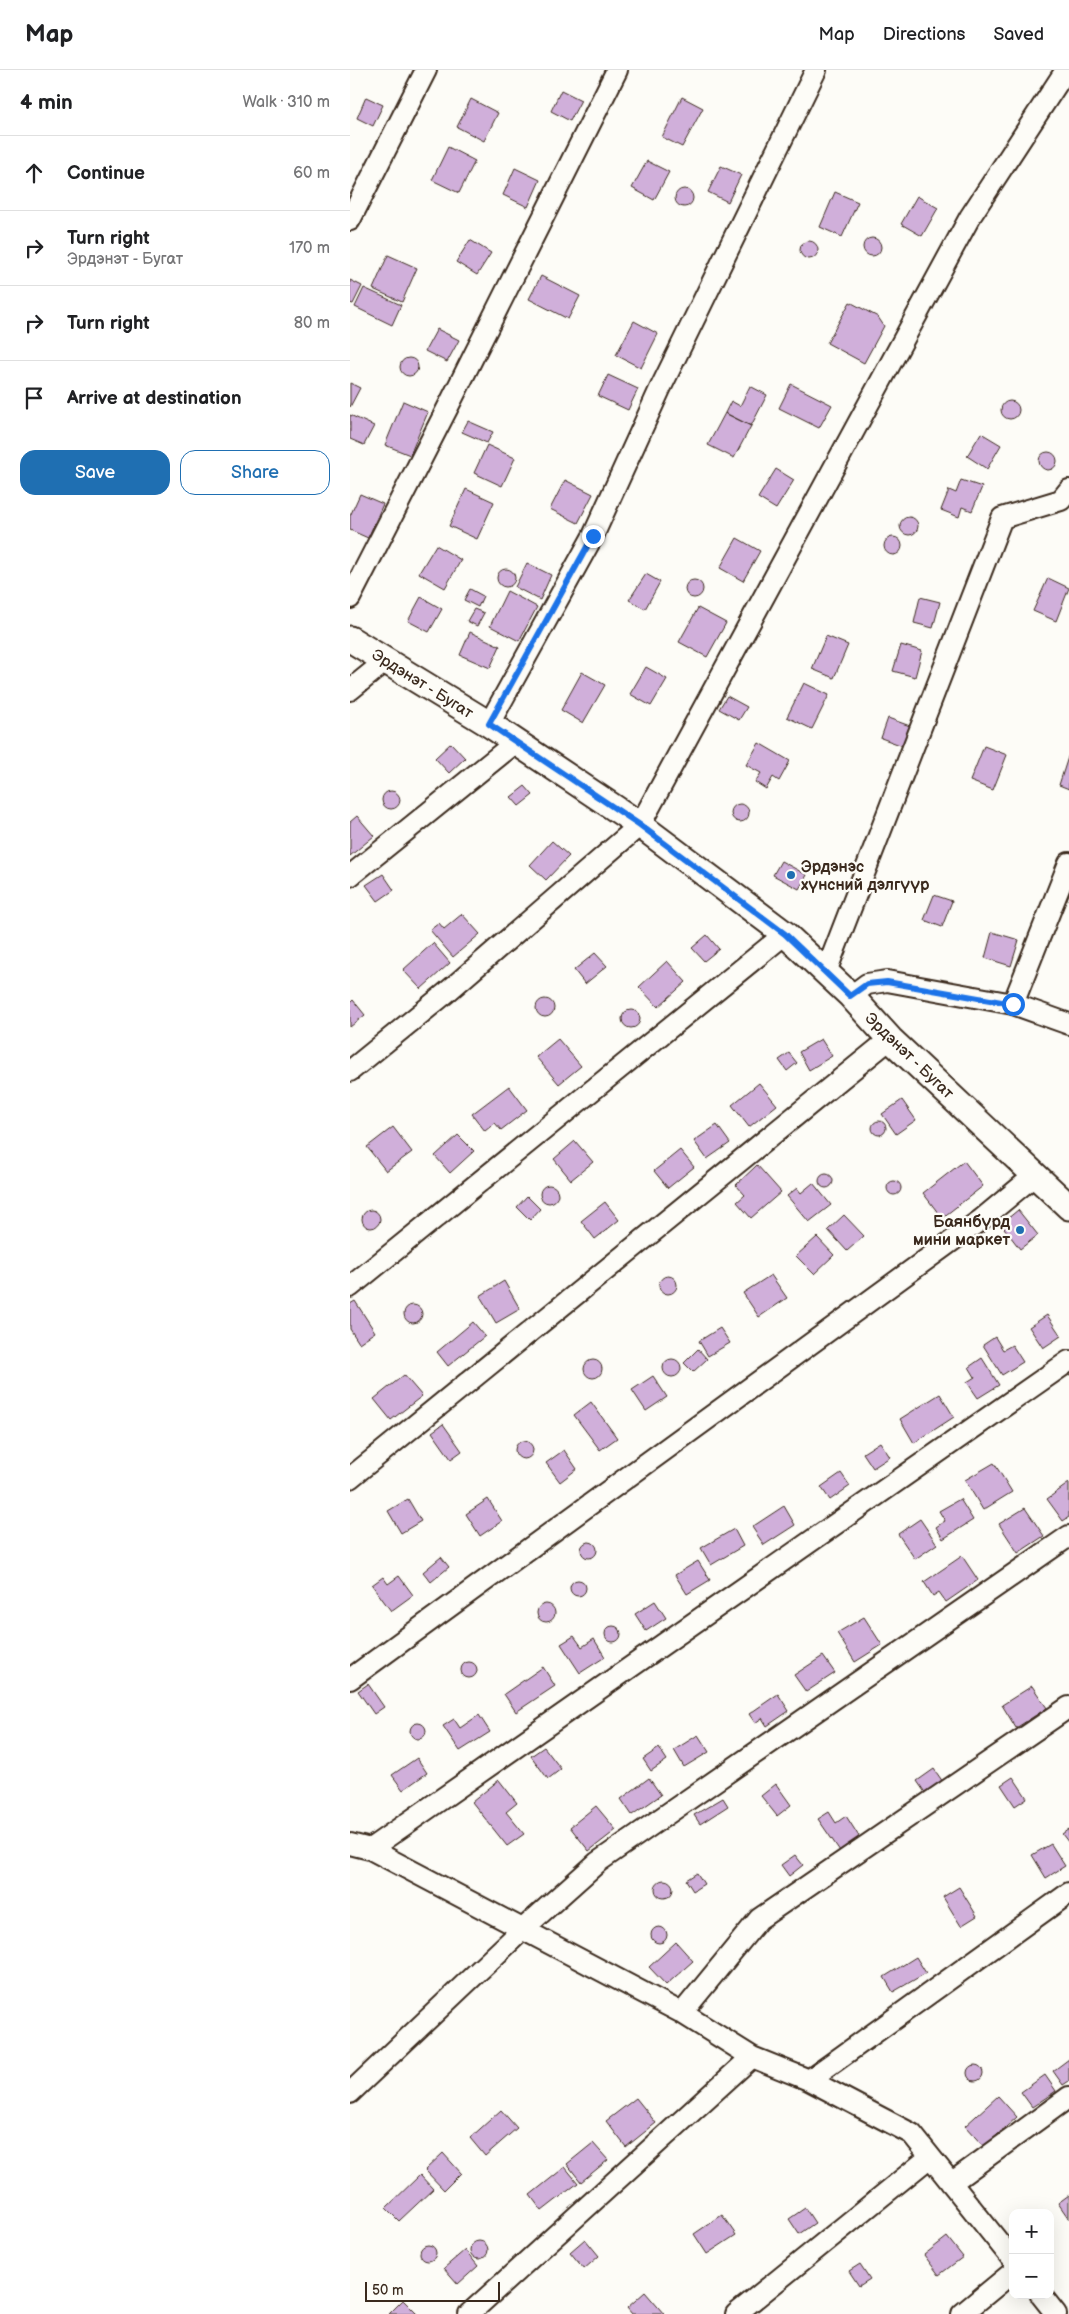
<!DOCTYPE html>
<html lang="en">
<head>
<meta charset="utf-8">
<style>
	:root { --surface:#fff; --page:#f2f2f2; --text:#202124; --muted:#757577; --line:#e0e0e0; --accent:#1f6fb2 }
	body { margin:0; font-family:"Balsamiq Sans",sans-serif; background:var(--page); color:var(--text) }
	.controls { position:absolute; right:15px; bottom:15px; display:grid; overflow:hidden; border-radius:10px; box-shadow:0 5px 20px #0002 }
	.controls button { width:45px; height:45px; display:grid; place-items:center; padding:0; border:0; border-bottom:1px solid var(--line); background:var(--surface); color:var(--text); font:25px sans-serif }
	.scale { position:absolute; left:15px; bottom:12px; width:135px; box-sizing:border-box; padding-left:5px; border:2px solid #3b2a1e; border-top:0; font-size:14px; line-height:18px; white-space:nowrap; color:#3b2a1e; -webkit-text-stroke:4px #fdfcf7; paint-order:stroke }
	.stop { position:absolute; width:15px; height:15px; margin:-11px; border:4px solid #1a73e8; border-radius:50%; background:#fff }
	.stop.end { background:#1a73e8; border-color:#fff; box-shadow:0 1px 5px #0008 }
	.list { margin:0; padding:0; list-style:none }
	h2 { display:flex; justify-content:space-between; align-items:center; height:65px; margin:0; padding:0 20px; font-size:21px }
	h2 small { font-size:16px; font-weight:400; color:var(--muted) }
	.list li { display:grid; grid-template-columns:32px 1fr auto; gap:15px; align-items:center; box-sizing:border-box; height:75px; padding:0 20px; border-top:1px solid var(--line) }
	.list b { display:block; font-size:19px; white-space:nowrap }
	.list p { margin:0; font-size:16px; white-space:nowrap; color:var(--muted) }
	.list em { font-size:16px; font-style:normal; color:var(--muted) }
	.actions { display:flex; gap:10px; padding:15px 20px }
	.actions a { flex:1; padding:11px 0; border:1px solid var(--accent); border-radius:15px; text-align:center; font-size:18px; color:var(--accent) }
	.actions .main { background:var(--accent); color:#fff }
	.icon { flex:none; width:28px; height:28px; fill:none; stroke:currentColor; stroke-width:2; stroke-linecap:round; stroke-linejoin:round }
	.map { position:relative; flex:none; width:719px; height:2244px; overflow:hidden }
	header { display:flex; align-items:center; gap:30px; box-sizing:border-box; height:70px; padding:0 25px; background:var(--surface); border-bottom:1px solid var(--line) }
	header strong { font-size:24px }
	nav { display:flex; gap:28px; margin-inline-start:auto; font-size:18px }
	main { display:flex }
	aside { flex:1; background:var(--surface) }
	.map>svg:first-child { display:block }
</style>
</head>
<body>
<header>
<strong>Map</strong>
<nav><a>Map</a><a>Directions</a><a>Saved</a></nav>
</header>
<main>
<aside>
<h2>4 min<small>Walk · 310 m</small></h2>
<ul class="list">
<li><svg class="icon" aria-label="ahead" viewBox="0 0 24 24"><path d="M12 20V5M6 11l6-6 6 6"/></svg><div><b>Continue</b></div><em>60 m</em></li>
<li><svg class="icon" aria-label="right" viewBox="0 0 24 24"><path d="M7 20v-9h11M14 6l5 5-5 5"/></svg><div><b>Turn right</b><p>Эрдэнэт - Бугат</p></div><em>170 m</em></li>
<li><svg class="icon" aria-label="right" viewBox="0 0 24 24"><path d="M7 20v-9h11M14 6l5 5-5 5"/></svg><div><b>Turn right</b></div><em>80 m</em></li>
<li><svg class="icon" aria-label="arrive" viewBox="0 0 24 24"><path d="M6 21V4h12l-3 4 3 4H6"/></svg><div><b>Arrive at destination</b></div></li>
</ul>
<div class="actions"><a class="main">Save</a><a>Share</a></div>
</aside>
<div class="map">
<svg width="719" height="2244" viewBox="0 0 719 2244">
	<rect width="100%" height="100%" fill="#fdfcf7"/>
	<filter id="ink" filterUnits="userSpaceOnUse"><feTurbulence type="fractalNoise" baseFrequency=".02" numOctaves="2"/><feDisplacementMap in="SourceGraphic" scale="10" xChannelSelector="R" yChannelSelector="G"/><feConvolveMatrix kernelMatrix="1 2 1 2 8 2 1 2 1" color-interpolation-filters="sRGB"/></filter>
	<g filter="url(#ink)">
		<!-- building -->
		<path fill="#d0afda" stroke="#3b2a1e" d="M211,20L231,30L220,51L201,41Z
			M16,27L33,35L23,56L7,48Z
			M332,27L353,38L332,77L312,67Z
			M121,29L148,43L134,71L107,57Z
			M98,77L125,91L109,123L82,110Z
			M297,91L319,102L304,130L282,118Z
			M371,96L391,105L378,132L358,122Z
			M165,98L190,110L178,137L153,125Z
			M325 128a9 9 0 1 1 18 0a9 9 0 1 1-18 0Z
			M485,122L508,132L492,167L470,157Z
			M567,126L588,138L572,166L551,154Z
			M513 177a9 9 0 1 1 18 0a9 9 0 1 1-18 0Z
			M120,170L141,183L127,205L106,192Z
			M450 180a9 9 0 1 1 18 0a9 9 0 1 1-18 0Z
			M38,185L67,198L52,232L23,219Z
			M191,206L230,226L218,249L179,229Z
			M0,210L12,216L3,234L0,233Z
			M14,218L51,235L42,255L5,237Z
			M500,232L528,247L534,256L514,293L477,273Z
			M284,251L308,264L291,298L266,285Z
			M87,259L109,270L97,292L75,281Z
			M50 297a9 9 0 1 1 18 0a9 9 0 1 1-18 0Z
			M258,305L288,319L278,340L248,326Z
			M0,313L10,318L0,337Z
			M441,314L482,335L469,358L429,338Z
			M400,316L417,325L401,356L375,343L381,331L390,336Z
			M53,331L78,342L60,385L35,375Z
			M651 340a9 9 0 1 1 18 0a9 9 0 1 1-18 0Z
			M375,343L401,356L384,388L358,375Z
			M0,345L24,356L14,375L0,369Z
			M118,351L143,362L137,373L112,362Z
			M631,363L651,375L637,399L617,386Z
			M137,375L165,388L152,416L124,403Z
			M689 391a9 9 0 1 1 18 0a9 9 0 1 1-18 0Z
			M426,399L444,410L426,439L408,428Z
			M215,410L243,424L228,453L200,439Z
			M611,410L632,417L622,441L612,437L609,447L591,440L599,420L606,423Z
			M116,419L144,432L127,469L99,456Z
			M10,424L33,434L18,468L0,460V446Z
			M550 456a9 9 0 1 1 18 0a9 9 0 1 1-18 0Z
			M534 476a9 9 0 1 1 18 0a9 9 0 1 1-18 0Z
			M387,468L410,481L393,511L370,498Z
			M86,475L111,490L95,518L69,503Z
			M177,493L201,505L190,530L165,517Z
			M147 508a9 9 0 1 1 18 0a9 9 0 1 1-18 0Z
			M296,504L310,512L295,539L279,530Z
			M698,508L719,518L706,551L683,541Z
			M335 519a9 9 0 1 1 18 0a9 9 0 1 1-18 0Z
			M120,519L133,526L128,537L114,530Z
			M157,521L187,537L169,571L140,556Z
			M71,527L92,539L79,562L58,551Z
			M570,527L590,532L583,558L564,553Z
			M348,538L376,553L357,587L329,572Z
			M124,539L134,543L127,556L117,551Z
			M120,562L150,576L140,598L110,585Z
			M476,566L498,575L484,608L462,599Z
			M551,575L572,581L565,607L543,601Z
			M296,597L317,609L301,636L280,624Z
			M232,602L255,615L233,653L211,640Z
			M454,613L479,625L462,659L437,647Z
			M377,626L397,637L389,650L369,639Z
			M538,648L560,656L553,676L531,668Z
			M101,673L115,688L99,703L85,688Z
			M409,673L440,691L429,711L423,707L416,719L405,712L411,703L396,695Z
			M634,676L657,685L643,720L620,711Z
			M719,684V719L709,715Z
			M175,716L183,725L169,736L161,727Z
			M32 730a9 9 0 1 1 18 0a9 9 0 1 1-18 0Z
			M381 743a9 9 0 1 1 18 0a9 9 0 1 1-18 0Z
			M7,746L24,766L0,786V752Z
			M202,771L219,786L196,810L180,795Z
			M431,791L457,805L449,819L423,805Z
			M33,804L44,820L28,831L16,815Z
			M584,825L602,831L592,857L574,850Z
			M112,844L130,864L103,887L80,860L89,853L94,859Z
			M642,862L669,870L661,896L635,888Z
			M357,865L369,879L354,891L342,878Z
			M83,873L100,893L71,919L53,900Z
			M245,883L257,896L235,914L224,900Z
			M317,891L336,912L308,937L289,917Z
			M186 938a9 9 0 1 1 18 0a9 9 0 1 1-18 0Z
			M3,930L15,945L0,957V933Z
			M272 949a9 9 0 1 1 18 0a9 9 0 1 1-18 0Z
			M208,969L231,996L209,1014L186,987Z
			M471,969L482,986L459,1000L449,982Z
			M439,983L447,993L437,1001L429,990Z
			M409,1013L427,1035L399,1057L382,1035Z
			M159,1016L177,1040L151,1060L145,1053L135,1061L122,1044Z
			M552,1030L566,1050L546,1064L532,1044Z
			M522 1058a7 7 0 1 1 14 0a7 7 0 1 1-14 0Z
			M367,1055L380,1073L357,1089L344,1071Z
			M43,1057L62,1082L36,1101L17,1077Z
			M108,1065L124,1081L100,1103L85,1086Z
			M225,1071L243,1092L221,1110L204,1089Z
			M330,1080L344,1097L318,1118L304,1101Z
			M614,1091L633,1116L592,1148L573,1123Z
			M407,1095L431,1122L401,1148L387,1132L395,1125L386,1115Z
			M469 1111a7 7 0 1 1 14 0a7 7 0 1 1-14 0Z
			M537 1118a7 7 0 1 1 14 0a7 7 0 1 1-14 0Z
			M463,1113L481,1135L459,1152L437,1126L447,1118L451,1123Z
			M190 1124a9 9 0 1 1 18 0a9 9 0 1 1-18 0Z
			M177,1126L190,1139L180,1150L167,1137Z
			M255,1132L269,1150L245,1169L231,1151Z
			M668,1140L688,1165L670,1179L651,1154Z
			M12 1149a9 9 0 1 1 18 0a9 9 0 1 1-18 0Z
			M494,1145L514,1166L497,1181L478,1160Z
			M467,1167L484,1185L464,1204L446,1186Z
			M421,1205L437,1228L409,1247L393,1223Z
			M309 1215a9 9 0 1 1 18 0a9 9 0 1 1-18 0Z
			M154,1211L170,1239L146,1253L130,1226Z
			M5,1231L25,1262L9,1273L0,1259V1234Z
			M54 1244a9 9 0 1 1 18 0a9 9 0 1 1-18 0Z
			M697,1245L711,1266L693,1278L679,1257Z
			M123,1252L135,1266L98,1296L87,1282Z
			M370,1258L380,1273L358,1286L349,1271Z
			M645,1267L653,1280L662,1275L673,1292L652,1305L633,1275Z
			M348,1279L357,1289L343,1302L334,1293Z
			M632,1288L649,1315L628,1328L617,1312L625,1307L619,1297Z
			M313 1298a9 9 0 1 1 18 0a9 9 0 1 1-18 0Z
			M234 1299a9 9 0 1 1 18 0a9 9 0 1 1-18 0Z
			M54,1305L72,1326L41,1350L24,1329Z
			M303,1306L317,1327L296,1341L282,1320Z
			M590,1324L604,1347L564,1373L550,1349Z
			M241,1332L267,1368L250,1380L224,1345Z
			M93,1354L112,1381L101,1389L82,1362Z
			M165 1380a9 9 0 1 1 18 0a9 9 0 1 1-18 0Z
			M530,1372L540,1387L523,1398L513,1383Z
			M214,1380L227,1399L210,1412L196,1393Z
			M644,1393L662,1422L633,1440L615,1410Z
			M491,1403L500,1416L480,1430L471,1417Z
			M719,1413V1447L713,1451L697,1429Z
			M58,1429L71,1451L51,1463L38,1441Z
			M138,1429L152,1451L130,1466L116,1444Z
			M610,1429L623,1450L593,1469L586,1457L595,1451L589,1441Z
			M434,1436L445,1455L414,1475L402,1457Z
			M675,1438L694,1466L668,1483L649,1454Z
			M570,1449L587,1474L565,1489L548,1464Z
			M384,1459L393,1476L361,1495L351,1478Z
			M231 1480a8 8 0 1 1 16 0a8 8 0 1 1-16 0Z
			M612,1486L628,1510L596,1532L589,1522L583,1526L574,1512Z
			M91,1487L99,1497L81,1512L73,1502Z
			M348,1491L360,1510L337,1524L325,1505Z
			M49,1506L63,1525L41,1541L22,1515L33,1507L38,1514Z
			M220 1518a8 8 0 1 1 16 0a8 8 0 1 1-16 0Z
			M305,1531L316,1548L296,1561L285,1544Z
			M187 1543a9 9 0 1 1 18 0a9 9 0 1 1-18 0Z
			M514,1547L532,1575L505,1592L487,1563Z
			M255 1564a8 8 0 1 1 16 0a8 8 0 1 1-16 0Z
			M224,1566L232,1577L244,1569L255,1587L230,1603L211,1574Z
			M473,1586L485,1603L456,1622L444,1605Z
			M111 1600a8 8 0 1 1 16 0a8 8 0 1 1-16 0Z
			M193,1597L205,1616L166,1642L154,1624Z
			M18,1614L34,1637L24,1644L8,1621Z
			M682,1616L697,1638L666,1658L652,1635Z
			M428,1624L439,1641L417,1656L412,1648L405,1653L399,1644Z
			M129,1645L140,1662L110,1681L93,1656L104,1649L110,1658Z
			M60 1661a8 8 0 1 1 16 0a8 8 0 1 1-16 0Z
			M348,1665L359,1682L334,1697L324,1680Z
			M194,1677L211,1699L198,1709L181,1686Z
			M309,1678L317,1690L301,1701L293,1689Z
			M67,1688L77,1703L53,1720L42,1705Z
			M584,1699L593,1712L576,1724L567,1711Z
			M663,1707L677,1728L665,1736L651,1715Z
			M299,1708L311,1725L282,1745L271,1729Z
			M149,1710L167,1733L156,1742L174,1764L157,1776L122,1732Z
			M426,1714L441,1735L427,1746L411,1726Z
			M373,1728L378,1736L350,1754L344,1745Z
			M246,1736L266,1760L239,1781L220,1757Z
			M479,1742L486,1753L496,1746L510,1768L490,1781L468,1749Z
			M719,1759V1773L712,1764Z
			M701,1774L715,1796L696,1808L682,1785Z
			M445,1785L453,1795L439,1806L431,1795Z
			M347,1803L354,1814L343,1821L336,1810Z
			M305 1819a9 9 0 1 1 18 0a9 9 0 1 1-18 0Z
			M609,1817L627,1846L611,1856L593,1827Z
			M301 1865a8 8 0 1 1 16 0a8 8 0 1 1-16 0Z
			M326,1872L343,1891L316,1915L299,1897Z
			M566,1887L576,1903L543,1922L534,1907Z
			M719,1989V2011L713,2015L703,2001Z
			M617 2003a8 8 0 1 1 16 0a8 8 0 1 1-16 0Z
			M695,2005L706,2021L682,2037L671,2022Z
			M648,2026L667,2047L634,2077L615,2056Z
			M286,2028L306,2053L276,2077L256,2051Z
			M151,2040L167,2058L135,2086L120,2068Z
			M243,2073L258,2090L231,2112L217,2094Z
			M93,2083L111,2103L94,2120L75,2100Z
			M215,2097L228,2113L192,2141L180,2125Z
			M70,2105L83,2119L49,2151L36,2138Z
			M719,2125V2149L708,2133Z
			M455,2138L465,2153L449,2164L439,2149Z
			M372,2145L386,2165L357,2184L344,2164Z
			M597,2167L613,2187L589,2205L574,2185Z
			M235,2169L249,2186L234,2199L220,2182Z
			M120 2180a9 9 0 1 1 18 0a9 9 0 1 1-18 0Z
			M70 2183a8 8 0 1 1 16 0a8 8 0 1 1-16 0Z
			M115,2180L128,2196L108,2214L94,2198Z
			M510,2194L520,2209L509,2216L499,2201Z
			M295,2222L314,2244H282L277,2238Z
			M53,2230L67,2244H39Z"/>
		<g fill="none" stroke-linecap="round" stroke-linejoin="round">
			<!-- minor casing -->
			<g stroke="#3b2a1e" stroke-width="24">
				<path id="minor" d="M0,150L76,0
					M0,528L97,339L267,0
					M0,620L37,590
					M139,654L243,466L310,319L466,0
					M0,806L166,672
					M476,902L652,448L711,430L719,420
					M501,926L517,914L537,911L663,934L719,954
					M663,934L719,793
					M0,1001L96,923L290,755L620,147L716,0
					M0,1217L435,864
					M0,1408L540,969
					M0,1609L632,1149L685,1105
					M0,1774L20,1779L332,1943L402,1987L459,2010L562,2064L663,2190
					M20,1779L719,1291
					M332,1943L409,1849L719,1637
					M459,2010L719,1823
					M0,2023L173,1859L248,1792L719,1466
					M601,2113L719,2027
					M691,2225L706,2244
					M119,2244L402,1987
					M386,2244L580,2087
					M612,2244L663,2202"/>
			</g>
			<!-- tertiary casing -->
			<g stroke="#3b2a1e" stroke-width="29">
				<path id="tertiary" d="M0,569L139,654L290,755L435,864L501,926L540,969L719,1137"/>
			</g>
			<!-- minor -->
			<use href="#minor" stroke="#fdfcf7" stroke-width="20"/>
			<!-- tertiary -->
			<use href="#tertiary" stroke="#fdfcf7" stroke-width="25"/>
		</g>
	</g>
	<g fill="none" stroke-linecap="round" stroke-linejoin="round" filter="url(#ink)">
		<!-- route -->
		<path stroke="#1a73e8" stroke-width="6" d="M243,466L139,654L290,755L435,864L500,926L517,914L537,912L663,934"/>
	</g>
	<!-- markers -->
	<g fill="#1f6fb2" stroke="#fdfcf7" stroke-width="2">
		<circle cx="441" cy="805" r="5"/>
		<circle cx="670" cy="1160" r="5"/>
	</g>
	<g text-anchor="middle" stroke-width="4.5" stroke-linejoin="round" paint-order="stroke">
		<!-- street labels -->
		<g font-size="16" fill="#3b2a1e" stroke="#fdfcf7">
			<text transform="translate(73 613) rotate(32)" y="6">Эрдэнэт - Бугат</text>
			<text transform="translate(560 985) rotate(44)" y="6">Эрдэнэт - Бугат</text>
		</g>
		<!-- poi labels -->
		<g font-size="16" font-weight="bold" fill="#3b2a1e" stroke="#fdfcf7" text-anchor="start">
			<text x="451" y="802">Эрдэнэс<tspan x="451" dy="18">хүнсний дэлгүүр</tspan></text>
			<text x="660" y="1157" text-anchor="end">Баянбүрд<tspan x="660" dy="18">мини маркет</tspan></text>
		</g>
	</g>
</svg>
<div class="controls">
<button>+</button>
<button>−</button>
</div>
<div class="scale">50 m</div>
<div class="stop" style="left:663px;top:934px"></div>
<div class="stop end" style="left:243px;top:466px"></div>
</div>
</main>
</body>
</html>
